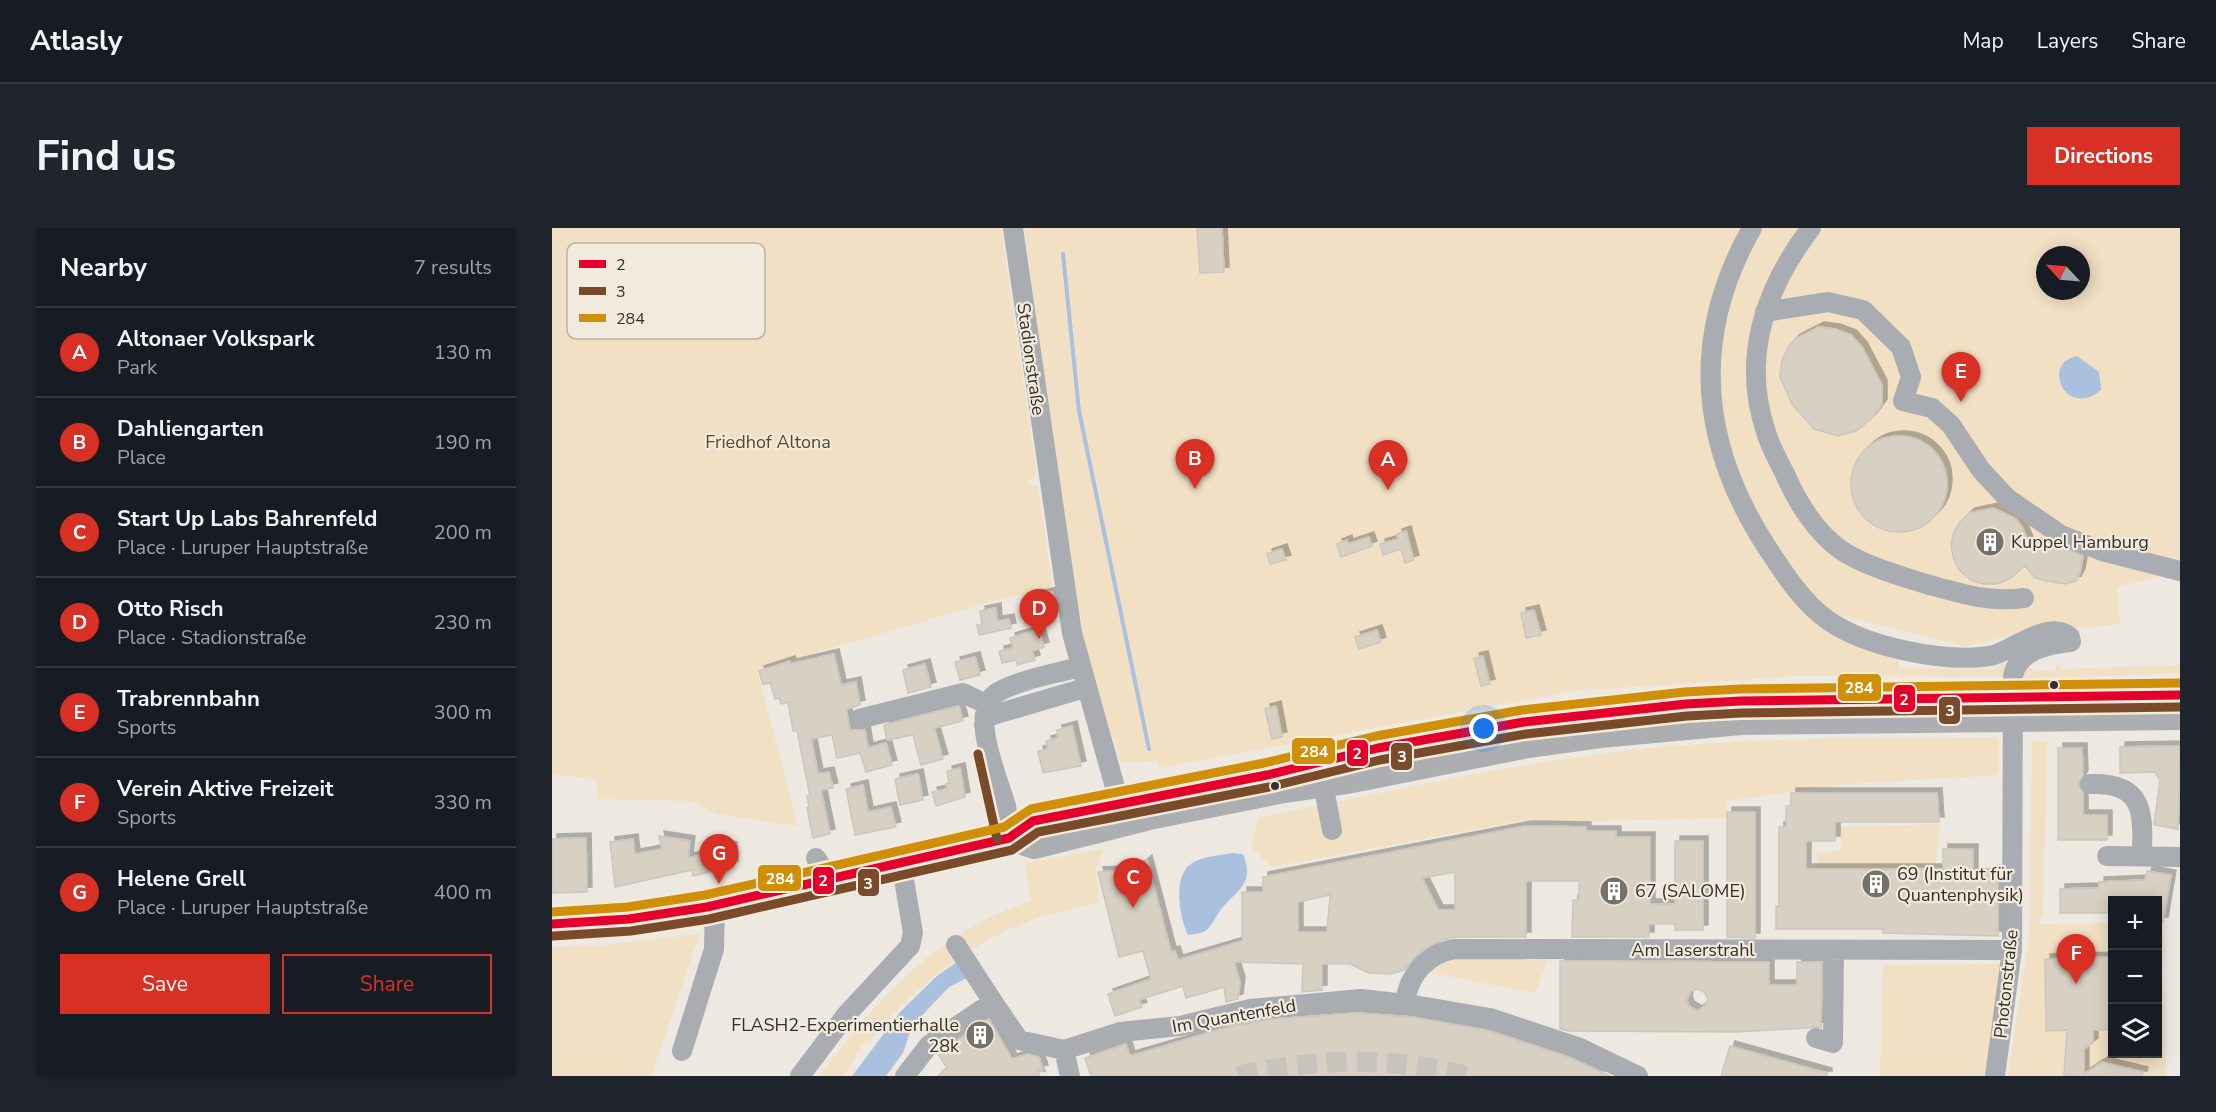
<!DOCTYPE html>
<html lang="en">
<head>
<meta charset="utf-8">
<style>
	:root { --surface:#171b24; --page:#20242c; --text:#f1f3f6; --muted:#9ea1a6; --line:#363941; --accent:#d93025 }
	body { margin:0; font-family:"Nunito Sans",sans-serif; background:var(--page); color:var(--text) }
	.controls { position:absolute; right:18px; bottom:18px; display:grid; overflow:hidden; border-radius:0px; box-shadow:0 3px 15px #0003 }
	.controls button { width:54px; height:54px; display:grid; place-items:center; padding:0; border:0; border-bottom:2px solid var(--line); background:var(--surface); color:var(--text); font:30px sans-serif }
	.compass { position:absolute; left:1484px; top:18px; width:54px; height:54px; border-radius:50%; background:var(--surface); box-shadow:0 3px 15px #0003; rotate:296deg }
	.you { position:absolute; left:932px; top:501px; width:21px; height:21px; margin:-15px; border:4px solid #fff; border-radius:50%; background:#1a73e8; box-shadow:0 0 0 9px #1a73e833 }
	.badge { display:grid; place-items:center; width:39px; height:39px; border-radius:50%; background:var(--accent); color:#fff; font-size:20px; font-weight:700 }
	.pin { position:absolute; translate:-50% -50px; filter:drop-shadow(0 2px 3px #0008) }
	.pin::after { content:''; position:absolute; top:32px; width:21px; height:18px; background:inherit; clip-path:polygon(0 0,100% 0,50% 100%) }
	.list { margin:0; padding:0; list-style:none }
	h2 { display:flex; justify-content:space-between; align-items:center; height:78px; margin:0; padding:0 24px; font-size:26px }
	h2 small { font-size:20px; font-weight:400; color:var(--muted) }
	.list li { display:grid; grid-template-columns:39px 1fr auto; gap:18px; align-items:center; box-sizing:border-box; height:90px; padding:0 24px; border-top:2px solid var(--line) }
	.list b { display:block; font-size:22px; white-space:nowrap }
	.list p { margin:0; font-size:20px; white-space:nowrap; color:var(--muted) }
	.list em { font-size:20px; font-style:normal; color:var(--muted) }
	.actions { display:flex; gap:12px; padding:18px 24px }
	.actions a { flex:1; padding:14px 0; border:2px solid var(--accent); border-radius:0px; text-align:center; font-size:21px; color:var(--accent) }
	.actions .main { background:var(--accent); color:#fff }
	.icon { flex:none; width:33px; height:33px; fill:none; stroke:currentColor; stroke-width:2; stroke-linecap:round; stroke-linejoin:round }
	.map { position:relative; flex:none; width:1628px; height:848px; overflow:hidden; border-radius:0px }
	header { display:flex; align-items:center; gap:36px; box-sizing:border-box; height:84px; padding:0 30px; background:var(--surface); border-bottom:2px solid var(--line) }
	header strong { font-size:28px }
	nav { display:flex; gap:33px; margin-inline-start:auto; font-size:21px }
	.intro { display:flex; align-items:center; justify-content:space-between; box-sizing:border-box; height:144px; padding:0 36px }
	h1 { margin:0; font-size:42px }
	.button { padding:15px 27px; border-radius:0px; background:var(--accent); color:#fff; font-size:21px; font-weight:700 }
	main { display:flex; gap:36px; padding:0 36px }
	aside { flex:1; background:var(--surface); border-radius:0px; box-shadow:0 3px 15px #0003 }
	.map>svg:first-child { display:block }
</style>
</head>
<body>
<header>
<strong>Atlasly</strong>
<nav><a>Map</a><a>Layers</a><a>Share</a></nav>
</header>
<div class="intro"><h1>Find us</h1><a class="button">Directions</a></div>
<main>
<aside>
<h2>Nearby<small>7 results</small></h2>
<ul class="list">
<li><span class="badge">A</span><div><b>Altonaer Volkspark</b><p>Park</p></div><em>130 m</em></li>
<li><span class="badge">B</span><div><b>Dahliengarten</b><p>Place</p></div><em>190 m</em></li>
<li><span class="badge">C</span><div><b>Start Up Labs Bahrenfeld</b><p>Place · Luruper Hauptstraße</p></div><em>200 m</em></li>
<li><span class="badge">D</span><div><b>Otto Risch</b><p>Place · Stadionstraße</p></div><em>230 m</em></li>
<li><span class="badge">E</span><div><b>Trabrennbahn</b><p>Sports</p></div><em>300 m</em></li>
<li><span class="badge">F</span><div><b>Verein Aktive Freizeit</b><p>Sports</p></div><em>330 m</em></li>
<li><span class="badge">G</span><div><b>Helene Grell</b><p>Place · Luruper Hauptstraße</p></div><em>400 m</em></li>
</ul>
<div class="actions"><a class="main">Save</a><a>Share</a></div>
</aside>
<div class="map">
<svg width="1628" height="848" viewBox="0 0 1628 848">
	<defs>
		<filter id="shadow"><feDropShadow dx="5" dy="-5" stdDeviation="0" flood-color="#0004"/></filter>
	</defs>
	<rect width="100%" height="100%" fill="#ede9e1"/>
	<!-- green -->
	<path fill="#f1e0c3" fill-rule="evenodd" d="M0,0H449L485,247L477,252V256L486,258L501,360L441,373L205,442L246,598L165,586L140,573L46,571L44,551L0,546Z
		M473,0H1628V343L1565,359L1568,396L1468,406L1413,418L1286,386L1265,376L1347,426L1346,440L1444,441L1461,422L1457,449L1245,448L1021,463L608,540L606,533L569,534L538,443L504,249ZM1493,27H1529V63H1493Z
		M1479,434L1477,438L1482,443H1503L1504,438H1509L1510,441L1628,437V445L1467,451Z
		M1444,509L1447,516V547L1295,556L1175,573V590L1001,594L979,591L720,639L699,619L706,590C837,563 967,534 1099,520C1214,509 1329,510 1444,509Z
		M1480,513H1495L1491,687L1486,696L1560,695V826H1606V694H1612L1613,729L1609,742L1614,771V848H1456L1477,710Z
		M1388,596L1383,639H1265V624L1289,623L1288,599Z
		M552,621L544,643L547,675C525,680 502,684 481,692C413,716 363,760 317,814L314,812L292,848H267C325,771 384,705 478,673L473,635Z
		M148,706L99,848H0V719L43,718Z
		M900,729L997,730L983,765L880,745L877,741Z
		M1450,736L1439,848H1328L1331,737Z"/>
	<!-- water -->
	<path fill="#a9c0df" d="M1525,128L1547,144L1549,162C1513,192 1489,134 1525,128Z
		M681,625L691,626C704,658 683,662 668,683C656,700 659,705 636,707C627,688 619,643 644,633C655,628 670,627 681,625Z
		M405,734L415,750L397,759L360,798L351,825L334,848H300L349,783L385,748Z"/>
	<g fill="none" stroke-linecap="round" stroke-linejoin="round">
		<!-- stream -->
		<path stroke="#a9c0df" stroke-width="4" d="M511,26L527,183L597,521"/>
	</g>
	<!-- building -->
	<path fill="#d8d0c2" stroke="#cac7c1" stroke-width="1.5" fill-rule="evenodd" filter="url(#shadow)" d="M645,0H670L672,44L648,45Z
		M1267,99L1283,101L1299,107L1310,119L1330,157V176L1319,191L1304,203L1286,208L1262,201L1240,176L1228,149L1230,132L1237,118L1243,111Z
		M1299 256a48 48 0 1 1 96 0a48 48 0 1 1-96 0Z
		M1441,280L1463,290L1470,299L1477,316L1498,314L1531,328L1528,345L1524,353L1513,356L1490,352L1482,349L1473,338L1457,351L1445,356H1431L1419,352L1408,343L1402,332L1399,319L1401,306L1408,294L1418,285Z
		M854,303L862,332L853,335L849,321L831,327L828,316L846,311L845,306Z
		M817,309L820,318L789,329L785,316L795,312L796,316Z
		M730,321L734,332L718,336L715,326Z
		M501,364L505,387L494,389L492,377L485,378L483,368Z
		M444,380L445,393L457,391L459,400L427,407L425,397L430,396L428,383Z
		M982,382L989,407L974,410L969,385Z
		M487,401L492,419L480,423L483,432L465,437L464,432L450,435L447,423L461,420L458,410Z
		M825,402L829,414L807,421L803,409Z
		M282,426L289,457L304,454L308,477L294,481L298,502H313L316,520L334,515L340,537L314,544L308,525L285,530L280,507L259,511L266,546L277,544L281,560L269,562L278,606L261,610L255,580L257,579L255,568H258L245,503H241L236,474L229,476L227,470L223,471L218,454L211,457L207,443L238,433L239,436Z
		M931,428L938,456L929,458L922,430Z
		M423,429L428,447L408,452L403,434Z
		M373,436L379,459L356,465L351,442Z
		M407,478L411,493L382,500L391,531L369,537L361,507L335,512L332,497Z
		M724,478L730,509L720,511L713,481Z
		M520,498L529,538L491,545L486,523L496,521L494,513L506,510L505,502Z
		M1628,518L1626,601L1602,597L1608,552L1603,544L1568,545V519Z
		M1506,520H1530L1531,547L1526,556L1531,565V587H1555V612H1506Z
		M408,540L413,569L384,578L380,564L395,561L394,556L397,555L395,543Z
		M366,546L371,572L348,577L343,551Z
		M311,557L316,584L339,579L344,599L303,607L294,561Z
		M1239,565H1385L1387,594H1283V613H1254V641H1391V621H1421V646H1446V708L1331,705V701H1224V678H1227V599H1234V578H1239Z
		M1175,584H1203V710L1175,709Z
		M974,598L1034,599V603H1064V609H1098V676H1123V613H1151V702H1123V696H1097V709H1020L1021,672H1027V653H974V709H903L890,712L869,723L852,742L839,746L817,745L798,736H770V762L750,764L751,736L682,734L688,754L686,771L674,774L672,759L634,770L631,758L587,772L590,779L563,788L556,766L599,751L591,723L567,729L546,644L583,642L595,632L619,724L623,723L626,732L690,713V664H711V649ZM903,644V682H886L870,650ZM778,667L775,704H746V674Z
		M107,608L138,613L136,630L169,623V617L180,619L181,638L141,648L140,642L63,659L58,614L81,611L83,626L110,621Z
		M34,610L35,664L0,665V611Z
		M1595,643L1619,647L1611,694H1605V672H1560V685H1508V661L1547,660V654L1593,652Z
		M1560,729V802H1541V815L1532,821V846L1550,834L1591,844L1590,848H1512L1515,802L1494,803L1493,731Z
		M1008,733L1217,734V757H1245V734H1270L1269,799L1184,804L1016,803L1008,801ZM1144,761L1152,764L1156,771L1153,778L1145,783L1137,778L1135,772L1138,764Z
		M805,785L860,789L938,803L1019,830L1058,848H539L533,830L574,816L578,828L680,798L722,791Z
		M437,791L460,831L475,826L487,829L491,842L486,843L488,848H386L395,840L386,826Z
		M1178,818L1275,845V848H1169Z"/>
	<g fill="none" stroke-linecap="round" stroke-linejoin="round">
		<!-- minor-tunnel -->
		<path stroke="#c8c4bd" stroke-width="20" stroke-dasharray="20 10" stroke-linecap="butt" d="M686,848C759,830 842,828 915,848"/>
		<!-- minor -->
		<path stroke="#a9adb2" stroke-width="20" d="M461,0L520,405L571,588
			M1200,0C1137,111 1148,219 1218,324C1234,348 1252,376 1277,393C1315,419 1392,435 1438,428C1458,425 1495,390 1518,409L1519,414C1496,416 1466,422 1461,448L1460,722L1443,848
			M1259,0C1213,60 1189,130 1214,204C1218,218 1226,232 1233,246C1244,272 1264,305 1289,322C1313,338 1346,347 1374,356C1407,365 1437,375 1472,370
			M1213,84L1276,74L1311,82L1349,119L1359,149L1351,173L1380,180L1399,197L1429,242L1455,270L1509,307L1550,323L1628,343
			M307,491L411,465L434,476
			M432,497L435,490L441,487L533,460
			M771,556L780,602
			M1538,556C1593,554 1591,585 1590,628
			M457,610C456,599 456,588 454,578C447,551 413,480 448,463C471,451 502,446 527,439
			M1555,628L1628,629
			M264,630L277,650
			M404,717L441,774
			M853,775C856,748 875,725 903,721L1460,722
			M1264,810L1281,815L1282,723
			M512,822L518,848
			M130,823L162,721L163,677
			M248,848L294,787L358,718L361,705L349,634
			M353,848L377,817L441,774L467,812L512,822L568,804L628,798L698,781L809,771L862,777L938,790L1028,820L1086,848"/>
		<!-- major -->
		<path stroke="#acaeb2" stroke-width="26" d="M457,610L483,618L602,588L727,563L795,553L976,517L1048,507L1189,494L1628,489
			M0,696L77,691L155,679L457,610L481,593L715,547L826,520L972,494L1134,476L1189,473L1628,467"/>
		<!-- bus-1 casing -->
		<g stroke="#f2eadc" stroke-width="14">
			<path id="bus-1" d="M0,696L77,691L155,679L457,610L481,593L715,547L826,520L972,494L1134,476L1189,473L1628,467"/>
		</g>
		<!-- bus-2 casing -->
		<g stroke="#f2eadc" stroke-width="14">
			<path id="bus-2" d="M426,526L445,611
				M1,708L79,703L157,691L460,622L486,604L717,559L828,532L974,506L1135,488L1189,485L1628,479"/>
		</g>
		<!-- bus-3 casing -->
		<g stroke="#f2eadc" stroke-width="14">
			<path id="bus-3" d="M0,684L76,679L153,667L452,599L479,581L712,535L824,508L970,482L1133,464L1188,461L1628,455"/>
		</g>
		<!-- bus-1 -->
		<use href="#bus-1" stroke="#e4002b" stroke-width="9"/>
		<!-- bus-2 -->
		<use href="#bus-2" stroke="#7a4b2a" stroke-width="9"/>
		<!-- bus-3 -->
		<use href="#bus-3" stroke="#d08f09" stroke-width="9"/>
	</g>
	<!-- icons -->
	<defs>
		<g id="building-disc" transform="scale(1.5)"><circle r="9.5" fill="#75716b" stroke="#f2eadc"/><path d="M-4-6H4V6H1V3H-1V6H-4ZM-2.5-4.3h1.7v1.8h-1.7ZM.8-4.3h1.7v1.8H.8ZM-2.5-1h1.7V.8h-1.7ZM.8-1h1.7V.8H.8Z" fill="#fff"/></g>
	</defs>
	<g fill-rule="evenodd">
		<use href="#building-disc" x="1438" y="314"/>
		<use href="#building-disc" x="1324" y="656"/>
		<use href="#building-disc" x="1062" y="663"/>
		<use href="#building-disc" x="428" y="807"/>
	</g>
	<!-- markers -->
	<g fill="#34312c" stroke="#f2eadc" stroke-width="2">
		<circle cx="1502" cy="457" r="5"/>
		<circle cx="723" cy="558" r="5"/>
	</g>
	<g text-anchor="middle" stroke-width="4.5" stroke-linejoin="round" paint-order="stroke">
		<!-- street labels -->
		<g font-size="18" fill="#34312c" stroke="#f2eadc">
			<text transform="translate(479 131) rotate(82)" y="6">Stadionstraße</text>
			<text x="1141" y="728">Am Laserstrahl</text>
			<text transform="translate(1454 756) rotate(-84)" y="6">Photonstraße</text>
			<text transform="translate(682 788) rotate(-10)" y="6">Im Quantenfeld</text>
		</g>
		<!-- park labels -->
		<g font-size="18" fill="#5e481e" stroke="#f2eadc">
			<text x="216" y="220">Friedhof Altona</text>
		</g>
		<!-- poi labels -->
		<g font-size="18" fill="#34312c" stroke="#f2eadc" text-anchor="start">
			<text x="1459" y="320">Kuppel Hamburg</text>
			<text x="1345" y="652">69 (Institut für<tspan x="1345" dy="21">Quantenphysik)</tspan></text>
			<text x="1083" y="669">67 (SALOME)</text>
			<text x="407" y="803" text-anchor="end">FLASH2-Experimentierhalle<tspan x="407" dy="21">28k</tspan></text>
		</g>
	</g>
	<!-- legend -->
	<rect x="15" y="15" width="198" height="96" rx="9" fill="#f2eadc" stroke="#b9b2a7" stroke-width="1.5"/>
	<rect x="27" y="32" width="27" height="8" fill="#e4002b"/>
	<rect x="27" y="59" width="27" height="8" fill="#7a4b2a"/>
	<rect x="27" y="86" width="27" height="8" fill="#d08f09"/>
	<g font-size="16" fill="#34312c">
		<text x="64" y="42">2</text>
		<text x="64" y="69">3</text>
		<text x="64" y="96">284</text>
	</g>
	<g stroke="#f2eadc" stroke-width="2">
		<rect x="1285" y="445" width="45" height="29" rx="6" fill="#d08f09"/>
		<rect x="1341" y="456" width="23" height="29" rx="6" fill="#e4002b"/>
		<rect x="1386" y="468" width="23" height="29" rx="6" fill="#7a4b2a"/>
		<rect x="739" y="509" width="45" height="28" rx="6" fill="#d08f09"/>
		<rect x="794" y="511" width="23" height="28" rx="6" fill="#e4002b"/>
		<rect x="838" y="514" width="23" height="29" rx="6" fill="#7a4b2a"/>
		<rect x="205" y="636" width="45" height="28" rx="6" fill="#d08f09"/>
		<rect x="260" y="638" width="23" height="29" rx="6" fill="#e4002b"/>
		<rect x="305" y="640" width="23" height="29" rx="6" fill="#7a4b2a"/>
	</g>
	<g font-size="16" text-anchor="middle" font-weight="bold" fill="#fff">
		<text x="1307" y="465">284</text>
		<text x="1352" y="477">2</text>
		<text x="1398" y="488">3</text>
		<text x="762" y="529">284</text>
		<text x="805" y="531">2</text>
		<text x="850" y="534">3</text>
		<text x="228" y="656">284</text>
		<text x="271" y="658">2</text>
		<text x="316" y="661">3</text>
	</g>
</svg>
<div class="controls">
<button>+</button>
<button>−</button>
<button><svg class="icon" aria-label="layers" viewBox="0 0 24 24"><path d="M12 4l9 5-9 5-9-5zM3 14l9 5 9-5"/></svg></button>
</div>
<svg class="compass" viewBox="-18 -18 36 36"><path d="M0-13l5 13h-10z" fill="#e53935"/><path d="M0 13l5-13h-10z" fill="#9ea1a6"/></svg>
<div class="you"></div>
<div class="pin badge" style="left:836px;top:262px">A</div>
<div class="pin badge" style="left:643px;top:261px">B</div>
<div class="pin badge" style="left:581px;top:680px">C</div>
<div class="pin badge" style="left:487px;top:411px">D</div>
<div class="pin badge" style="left:1409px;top:174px">E</div>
<div class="pin badge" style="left:1524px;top:756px">F</div>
<div class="pin badge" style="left:167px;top:656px">G</div>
</div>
</main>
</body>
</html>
